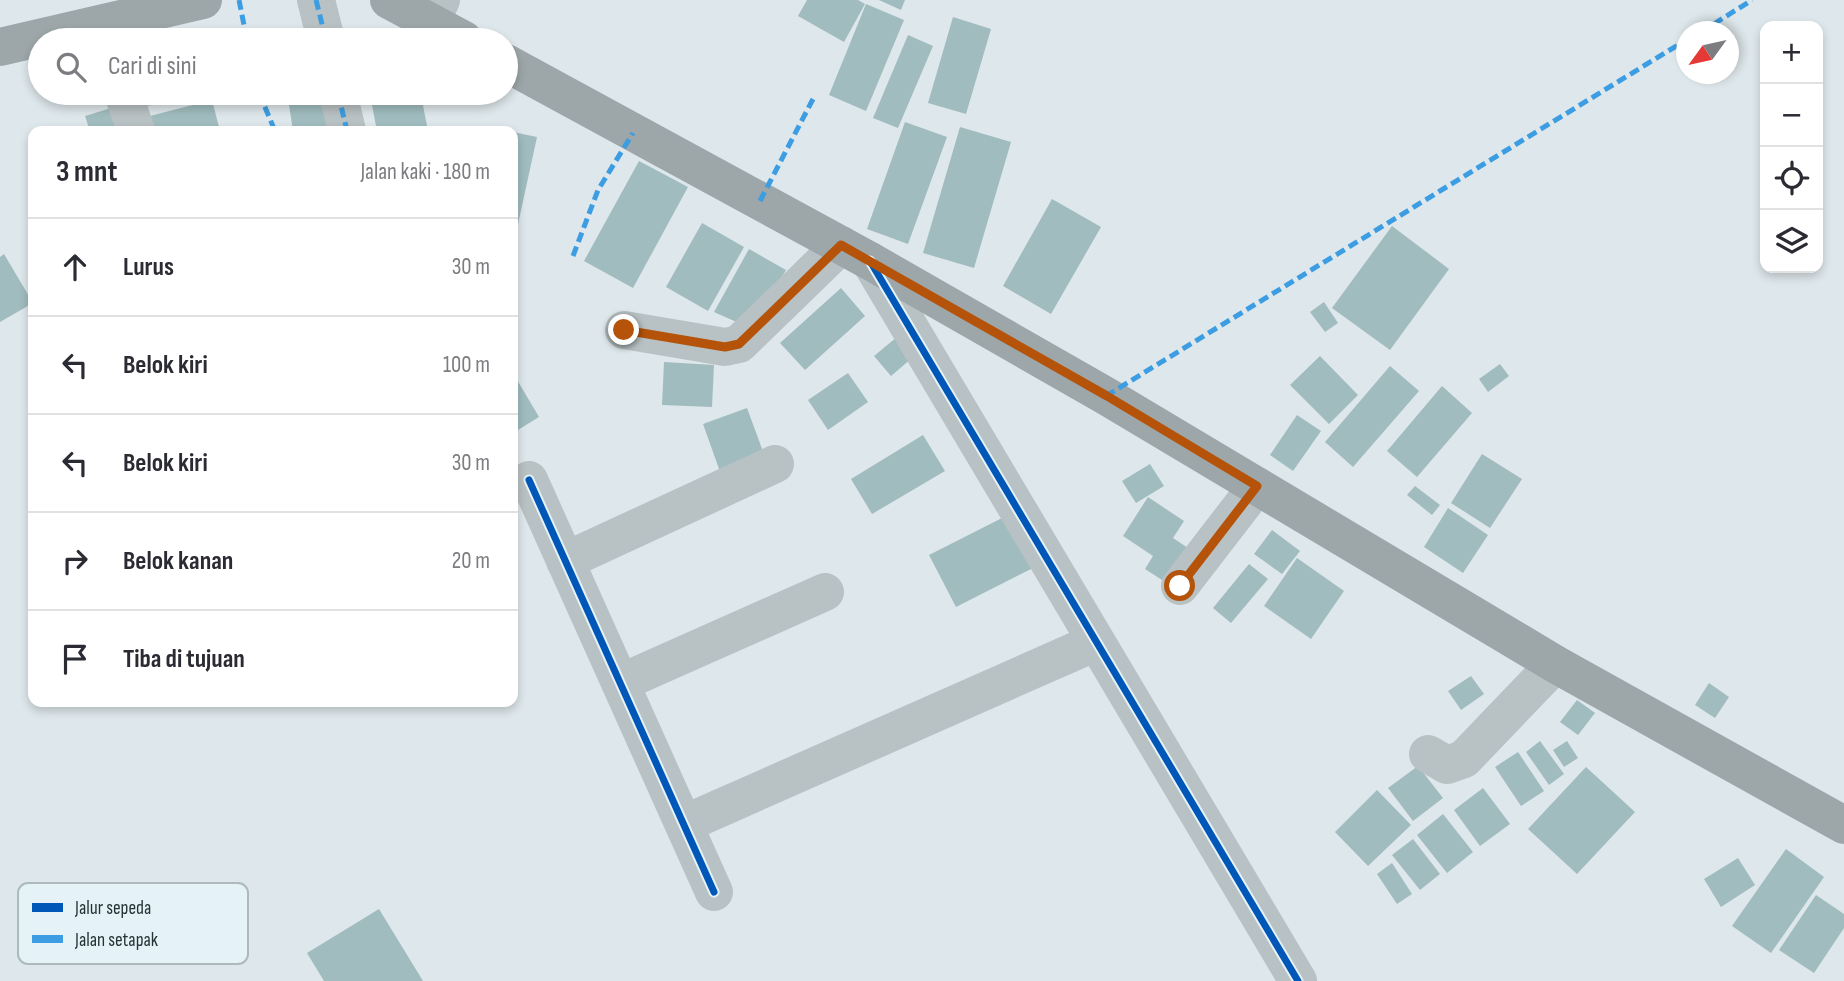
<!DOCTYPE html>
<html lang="id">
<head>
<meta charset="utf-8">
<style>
	:root { --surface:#fff; --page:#f7f7f7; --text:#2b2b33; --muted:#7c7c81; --line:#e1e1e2 }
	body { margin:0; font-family:"Sofia Sans Condensed",sans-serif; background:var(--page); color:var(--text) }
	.controls { position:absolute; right:21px; top:21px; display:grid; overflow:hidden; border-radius:14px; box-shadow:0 4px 10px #0003 }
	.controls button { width:63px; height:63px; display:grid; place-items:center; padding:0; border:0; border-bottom:2px solid var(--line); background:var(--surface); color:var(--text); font:35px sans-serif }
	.compass { position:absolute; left:1676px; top:21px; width:63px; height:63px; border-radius:50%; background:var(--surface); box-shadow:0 4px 10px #0003; rotate:237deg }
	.stop { position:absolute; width:21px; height:21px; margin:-16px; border:5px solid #b45309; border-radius:50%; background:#fff }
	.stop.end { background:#b45309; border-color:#fff; box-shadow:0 2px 7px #0008 }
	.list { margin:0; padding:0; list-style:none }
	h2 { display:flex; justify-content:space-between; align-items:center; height:91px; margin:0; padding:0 28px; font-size:30px }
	h2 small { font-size:23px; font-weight:400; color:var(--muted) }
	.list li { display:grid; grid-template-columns:46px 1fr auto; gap:21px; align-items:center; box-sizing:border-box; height:98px; padding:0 28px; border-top:2px solid var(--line) }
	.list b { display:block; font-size:26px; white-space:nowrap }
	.list em { font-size:23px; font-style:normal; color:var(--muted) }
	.icon { flex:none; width:38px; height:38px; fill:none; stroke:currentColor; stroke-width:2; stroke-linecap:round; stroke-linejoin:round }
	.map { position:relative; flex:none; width:1844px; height:981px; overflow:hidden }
	.search { position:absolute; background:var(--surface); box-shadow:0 4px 10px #0003; left:28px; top:28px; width:490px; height:77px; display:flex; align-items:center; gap:18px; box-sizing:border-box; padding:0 24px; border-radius:38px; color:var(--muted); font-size:26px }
	.panel { position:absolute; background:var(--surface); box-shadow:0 4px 10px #0003; left:28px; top:126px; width:490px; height:581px; border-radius:14px }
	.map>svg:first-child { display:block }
</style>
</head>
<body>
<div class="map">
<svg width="1844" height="981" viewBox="0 0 1844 981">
	<rect width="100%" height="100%" fill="#dee7eb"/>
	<!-- building -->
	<path fill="#a0bcbe" d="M807,0H858L865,4L844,42L798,16Z
		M879,0H905L901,10Z
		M866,4L904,20L866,111L829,95Z
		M953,17L991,29L966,114L928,103Z
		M908,35L933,46L898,128L873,118Z
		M139,93H206V94L142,107Z
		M321,93L339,131H293L288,98Z
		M421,95L428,131H377L372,105Z
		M212,100L220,131H150L146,117Z
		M121,105L129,131H90L85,116Z
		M905,122L947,137L908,244L867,229Z
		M960,127L1011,142L974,268L923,253Z
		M513,132L537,137L515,238L513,237Z
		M639,161L688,187L633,288L584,261Z
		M1052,199L1101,227L1051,314L1003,286Z
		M702,223L744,247L708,311L666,287Z
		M1392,226L1449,269L1390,350L1332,308Z
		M749,249L786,270L750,328L714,312Z
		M4,254L33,303L0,322V257Z
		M841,288L865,316L805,370L780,343Z
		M1324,302L1338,323L1325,332L1310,312Z
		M903,332L919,352L891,376L874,356Z
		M1320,356L1358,395L1329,424L1290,385Z
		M664,362L714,365L712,407L662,405Z
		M1500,364L1509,376L1488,392L1479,379Z
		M1390,366L1419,391L1353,467L1325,442Z
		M513,373L539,417L513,433Z
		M848,373L868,402L828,430L808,400Z
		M1442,386L1472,413L1417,477L1387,451Z
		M747,408L768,465L723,480L703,424Z
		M1297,415L1321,431L1293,471L1270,455Z
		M923,435L945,471L872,514L851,479Z
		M1482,454L1522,479L1490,528L1451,503Z
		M1150,464L1164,486L1136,503L1122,481Z
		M1415,486L1440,505L1432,515L1407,495Z
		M1148,497L1184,521L1173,538L1194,552L1173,587L1145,569L1153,556L1123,536Z
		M1448,508L1488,535L1463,573L1424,547Z
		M1006,516L1033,568L956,607L929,555Z
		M1272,530L1300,551L1282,574L1254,554Z
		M1297,558L1344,591L1311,639L1264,606Z
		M1249,564L1268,579L1231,623L1213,608Z
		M1471,676L1484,694L1461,710L1448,691Z
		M1709,683L1729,697L1715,718L1695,705Z
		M1577,700L1595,713L1578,735L1560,722Z
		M1540,741L1564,774L1549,785L1526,752Z
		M1567,741L1578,758L1564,767L1553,750Z
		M1518,752L1544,791L1521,806L1495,767Z
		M1418,766L1443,798L1413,821L1388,788Z
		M1586,767L1635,812L1577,874L1528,829Z
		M1483,788L1510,824L1480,846L1454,810Z
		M1377,790L1411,825L1368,866L1335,832Z
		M1443,814L1473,852L1447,873L1417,835Z
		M1413,839L1440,874L1420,890L1392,855Z
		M1786,849L1824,877L1771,953L1732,926Z
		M1738,858L1755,885L1721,907L1704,879Z
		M1392,863L1412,894L1397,904L1377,874Z
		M1816,895L1844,914V928L1814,973L1779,950Z
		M379,909L423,981H324L307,953Z"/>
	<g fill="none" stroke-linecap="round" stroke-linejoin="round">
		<!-- minor -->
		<path stroke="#b8c1c3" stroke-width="38" d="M316,0L326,40
			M431,22L441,0
			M123,93L136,131
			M338,93L347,131
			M870,261L1298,981
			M624,330L725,347L739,344L841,245
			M529,480L714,892
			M565,561L775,464
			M1180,586L1257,486
			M620,683L825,592
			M1428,754L1447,765L1464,759L1555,664
			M684,824L1096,642"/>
		<!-- major -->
		<path stroke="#9da6a8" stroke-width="38" d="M389,0L464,40
			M0,47L203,0
			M506,63L870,261L1106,396L1555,664L1844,825"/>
		<!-- quiet -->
		<path stroke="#3c9de2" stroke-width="5" stroke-dasharray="10 5" stroke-linecap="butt" d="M239,0L247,40
			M316,0L326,40
			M1701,32L1752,0
			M259,93L275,131
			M338,93L347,131
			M760,201L813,99
			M573,256L598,190L633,133
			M1106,396L1686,40"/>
		<!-- cycleway casing -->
		<g stroke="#e5f2f8" stroke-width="11">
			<path id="cycleway" d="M870,261L1298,981
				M529,480L714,892"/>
		</g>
		<!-- cycleway -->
		<use href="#cycleway" stroke="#0057b8" stroke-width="7"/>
	</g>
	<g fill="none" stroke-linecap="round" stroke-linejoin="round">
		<!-- route -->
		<path stroke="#b45309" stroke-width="9" d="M624,330L725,347L739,344L841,245L1107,396L1257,486L1180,586"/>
	</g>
	<!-- legend -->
	<rect x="18" y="883" width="230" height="81" rx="10" fill="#e5f2f8" stroke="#acb9bd" stroke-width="2"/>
	<rect x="32" y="903" width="31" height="9" fill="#0057b8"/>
	<rect x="32" y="935" width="31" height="8" fill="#3c9de2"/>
	<g font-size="19" fill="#263334">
		<text x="75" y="914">Jalur sepeda</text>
		<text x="75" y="946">Jalan setapak</text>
	</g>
</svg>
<div class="controls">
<button>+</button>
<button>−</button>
<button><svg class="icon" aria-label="locate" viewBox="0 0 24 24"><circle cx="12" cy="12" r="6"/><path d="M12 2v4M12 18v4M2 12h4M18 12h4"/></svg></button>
<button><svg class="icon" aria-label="layers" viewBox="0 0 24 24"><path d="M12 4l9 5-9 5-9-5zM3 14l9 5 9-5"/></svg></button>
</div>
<svg class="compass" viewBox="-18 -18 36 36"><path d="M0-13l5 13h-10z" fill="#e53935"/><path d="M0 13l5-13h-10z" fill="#7c7c81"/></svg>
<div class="stop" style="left:1180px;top:586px"></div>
<div class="stop end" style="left:624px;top:330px"></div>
<div class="search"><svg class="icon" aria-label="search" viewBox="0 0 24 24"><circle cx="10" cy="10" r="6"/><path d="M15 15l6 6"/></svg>Cari di sini</div>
<section class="panel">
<h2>3 mnt<small>Jalan kaki · 180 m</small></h2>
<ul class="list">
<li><svg class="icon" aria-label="ahead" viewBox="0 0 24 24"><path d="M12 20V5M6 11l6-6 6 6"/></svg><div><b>Lurus</b></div><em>30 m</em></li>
<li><svg class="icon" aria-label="left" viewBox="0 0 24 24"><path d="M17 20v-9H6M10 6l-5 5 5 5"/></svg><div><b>Belok kiri</b></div><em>100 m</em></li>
<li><svg class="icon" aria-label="left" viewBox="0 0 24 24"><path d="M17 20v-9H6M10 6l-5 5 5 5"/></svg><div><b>Belok kiri</b></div><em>30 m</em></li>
<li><svg class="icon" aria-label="right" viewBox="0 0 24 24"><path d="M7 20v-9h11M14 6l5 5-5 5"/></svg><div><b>Belok kanan</b></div><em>20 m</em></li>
<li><svg class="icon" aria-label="arrive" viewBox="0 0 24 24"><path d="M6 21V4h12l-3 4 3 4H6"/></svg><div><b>Tiba di tujuan</b></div></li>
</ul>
</section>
</div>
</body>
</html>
